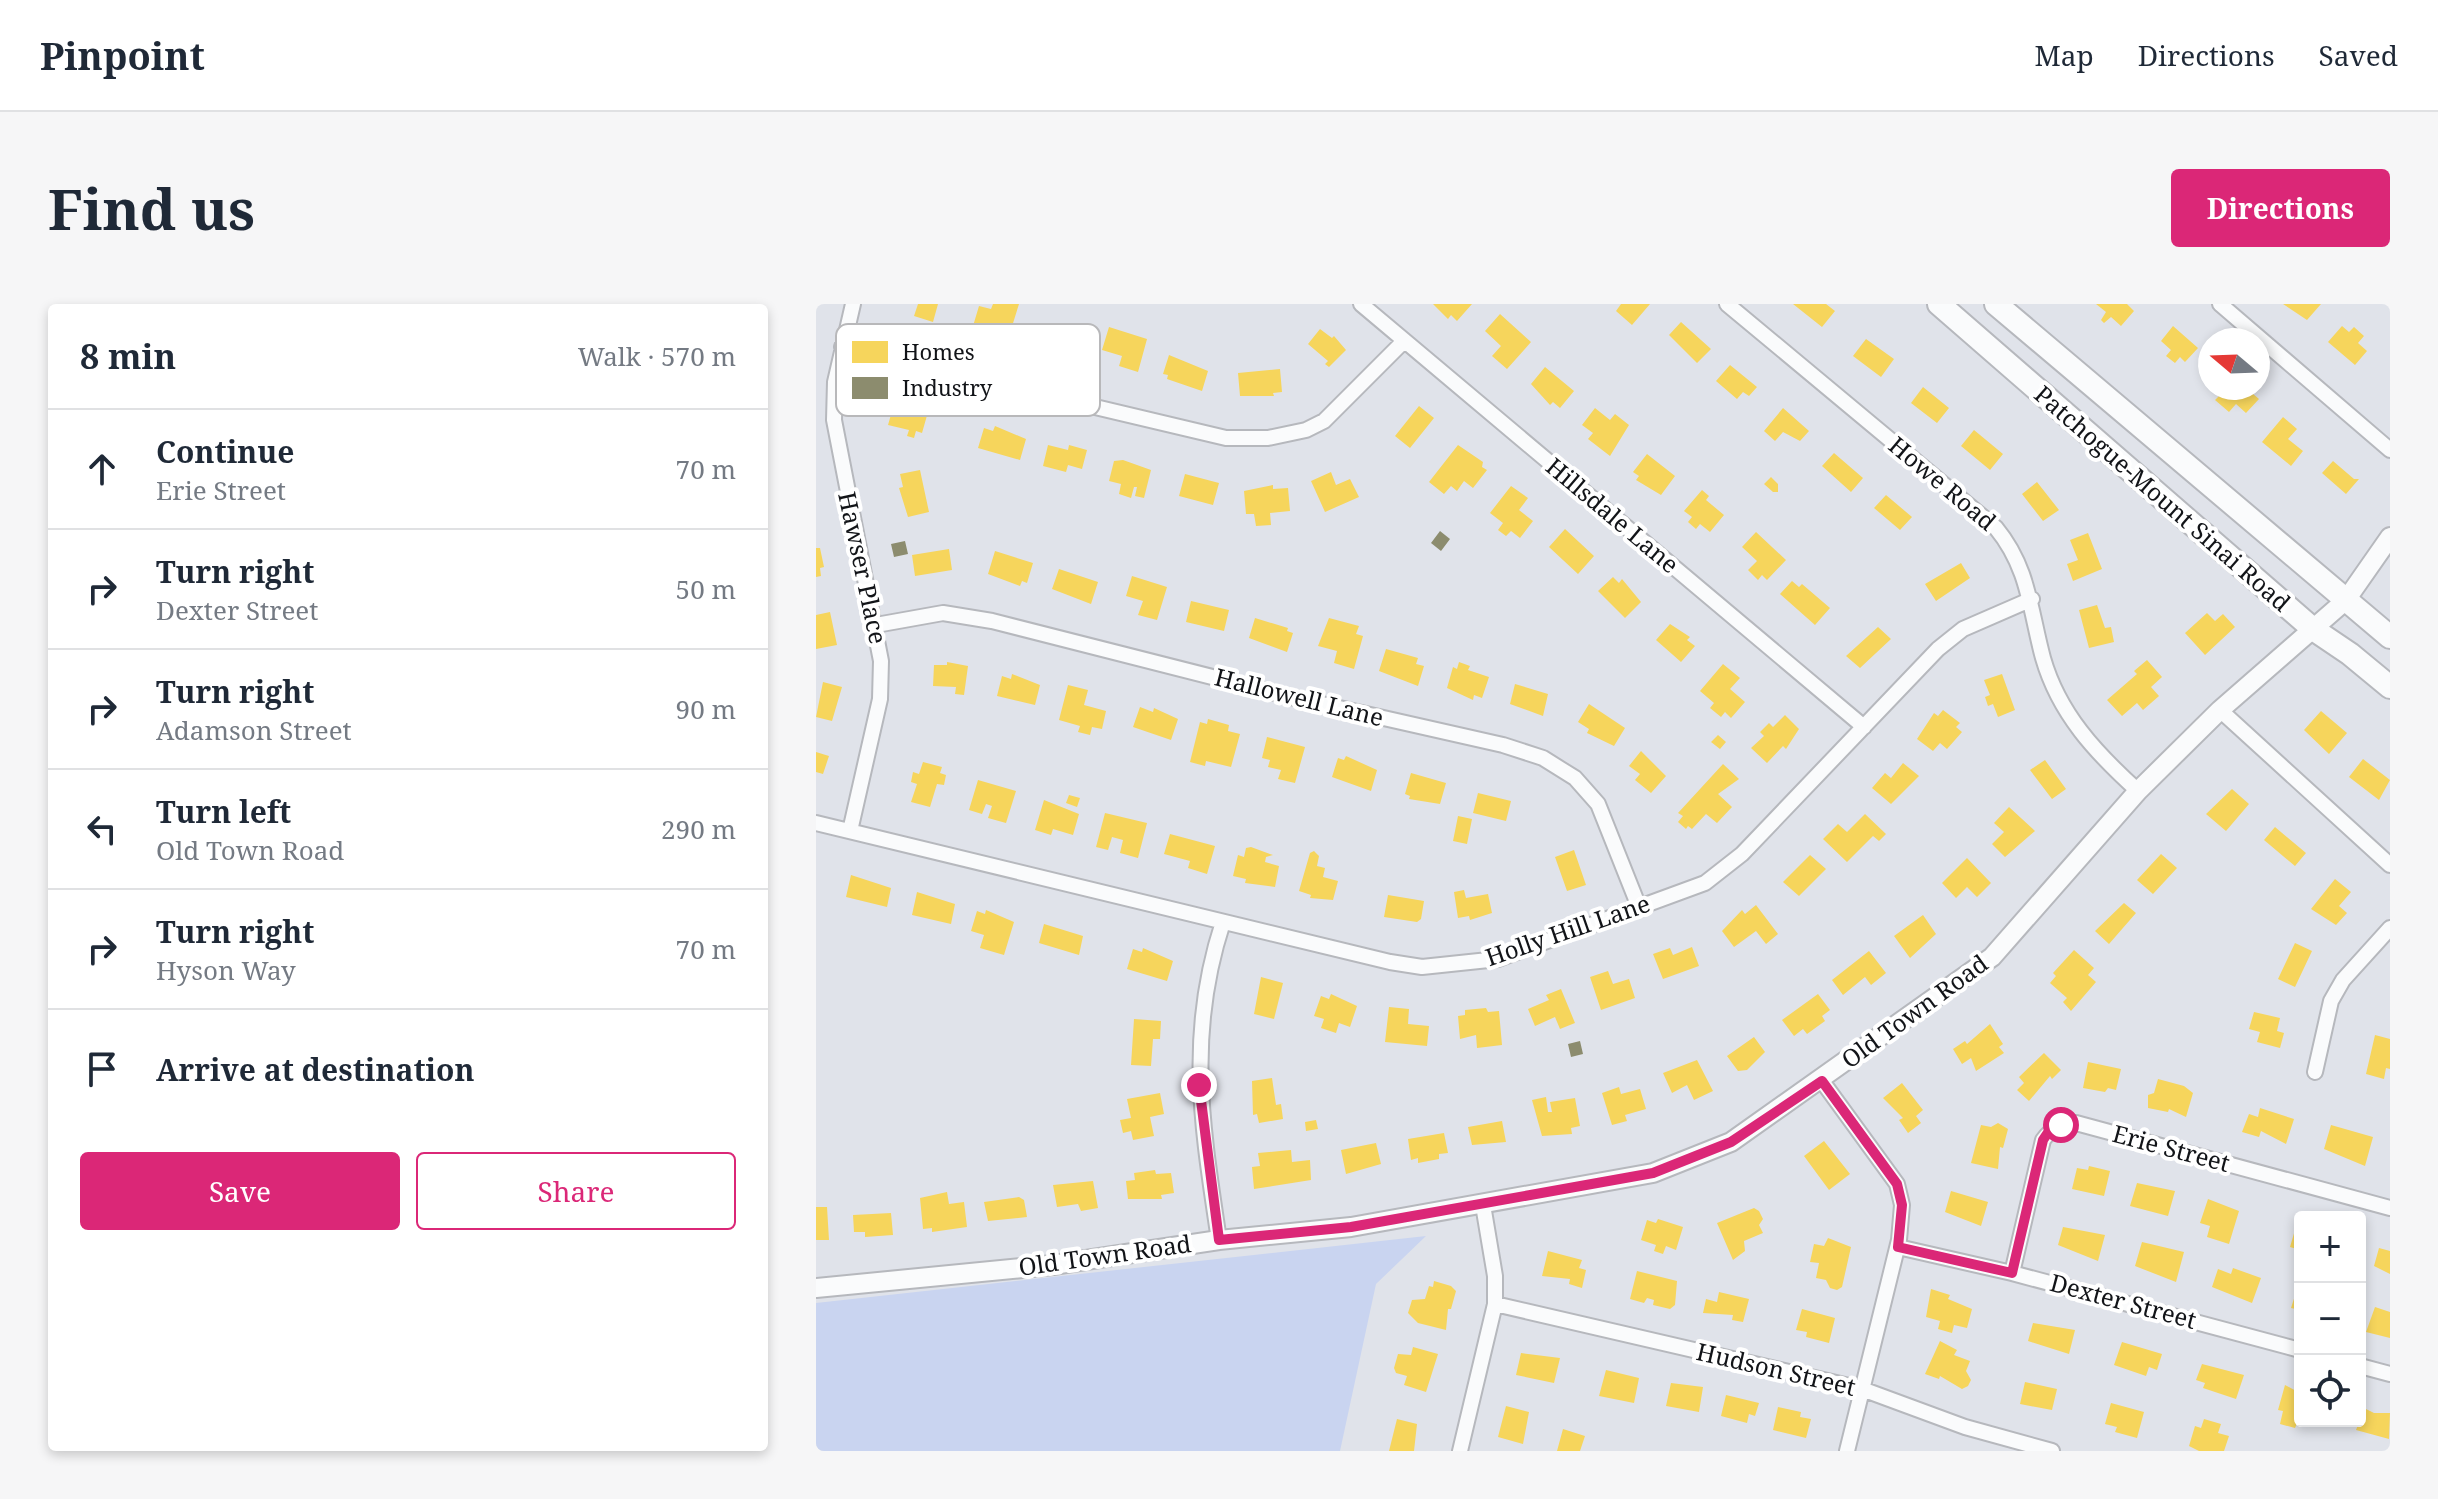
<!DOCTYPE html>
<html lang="en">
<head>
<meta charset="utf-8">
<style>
	:root { --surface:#fff; --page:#f6f6f7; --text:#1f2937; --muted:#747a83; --line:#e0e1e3; --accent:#db2777 }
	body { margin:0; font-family:"Noto Serif",serif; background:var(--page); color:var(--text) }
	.controls { position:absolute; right:24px; bottom:24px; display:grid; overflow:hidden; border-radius:8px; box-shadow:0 4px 12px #0003 }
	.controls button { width:72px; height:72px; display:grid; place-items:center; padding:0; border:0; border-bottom:2px solid var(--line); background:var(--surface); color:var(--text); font:40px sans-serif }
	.compass { position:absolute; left:1382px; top:24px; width:72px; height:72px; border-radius:50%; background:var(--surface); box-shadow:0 4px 12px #0003; rotate:289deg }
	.stop { position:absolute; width:24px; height:24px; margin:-18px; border:6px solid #db2777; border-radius:50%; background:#fff }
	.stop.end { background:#db2777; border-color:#fff; box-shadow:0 2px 8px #0008 }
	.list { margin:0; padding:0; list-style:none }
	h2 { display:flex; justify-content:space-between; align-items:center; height:104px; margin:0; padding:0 32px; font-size:34px }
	h2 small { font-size:26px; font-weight:400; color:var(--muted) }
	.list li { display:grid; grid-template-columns:52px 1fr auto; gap:24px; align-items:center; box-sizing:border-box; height:120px; padding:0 32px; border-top:2px solid var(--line) }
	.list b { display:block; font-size:30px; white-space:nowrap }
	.list p { margin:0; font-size:26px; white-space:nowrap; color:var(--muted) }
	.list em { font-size:26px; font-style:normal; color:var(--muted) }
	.actions { display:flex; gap:16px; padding:24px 32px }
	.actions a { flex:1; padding:18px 0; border:2px solid var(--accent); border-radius:8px; text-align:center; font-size:28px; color:var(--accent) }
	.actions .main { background:var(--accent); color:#fff }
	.icon { flex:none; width:44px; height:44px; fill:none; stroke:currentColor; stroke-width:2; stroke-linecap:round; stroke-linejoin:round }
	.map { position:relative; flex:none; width:1574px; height:1147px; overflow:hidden; border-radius:8px }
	header { display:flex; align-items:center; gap:48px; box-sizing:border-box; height:112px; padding:0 40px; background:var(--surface); border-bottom:2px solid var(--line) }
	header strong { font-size:38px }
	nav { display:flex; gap:44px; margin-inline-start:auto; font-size:28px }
	.intro { display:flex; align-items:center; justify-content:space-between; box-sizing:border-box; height:192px; padding:0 48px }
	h1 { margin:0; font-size:56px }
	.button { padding:20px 36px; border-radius:8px; background:var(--accent); color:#fff; font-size:28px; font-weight:700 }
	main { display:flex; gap:48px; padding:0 48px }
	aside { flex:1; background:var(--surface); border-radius:8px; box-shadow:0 4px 12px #0003 }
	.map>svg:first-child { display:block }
</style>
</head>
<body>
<header>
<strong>Pinpoint</strong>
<nav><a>Map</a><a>Directions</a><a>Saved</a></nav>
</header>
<div class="intro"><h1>Find us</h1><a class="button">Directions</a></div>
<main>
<aside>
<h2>8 min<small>Walk · 570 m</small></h2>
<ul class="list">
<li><svg class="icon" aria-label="ahead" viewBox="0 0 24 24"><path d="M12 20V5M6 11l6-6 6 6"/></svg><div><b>Continue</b><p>Erie Street</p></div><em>70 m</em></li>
<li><svg class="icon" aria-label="right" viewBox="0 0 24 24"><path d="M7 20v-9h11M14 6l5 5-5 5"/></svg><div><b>Turn right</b><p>Dexter Street</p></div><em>50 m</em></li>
<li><svg class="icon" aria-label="right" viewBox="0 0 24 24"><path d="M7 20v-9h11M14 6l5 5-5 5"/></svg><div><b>Turn right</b><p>Adamson Street</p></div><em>90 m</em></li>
<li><svg class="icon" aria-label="left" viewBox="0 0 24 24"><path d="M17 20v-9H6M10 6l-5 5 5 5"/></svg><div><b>Turn left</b><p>Old Town Road</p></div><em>290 m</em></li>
<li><svg class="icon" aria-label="right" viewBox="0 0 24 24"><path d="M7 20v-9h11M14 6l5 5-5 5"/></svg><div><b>Turn right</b><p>Hyson Way</p></div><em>70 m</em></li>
<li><svg class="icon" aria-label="arrive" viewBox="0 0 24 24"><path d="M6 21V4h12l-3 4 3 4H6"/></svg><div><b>Arrive at destination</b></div></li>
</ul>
<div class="actions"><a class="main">Save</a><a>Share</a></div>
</aside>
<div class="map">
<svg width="1574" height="1147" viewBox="0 0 1574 1147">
	<rect width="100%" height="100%" fill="#e0e3ea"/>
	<!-- green -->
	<path fill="#c9d4f0" d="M610,932L560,980L524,1147H0V999Z"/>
	<!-- homes -->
	<path fill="#f6d55c" d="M102,0H122L117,18L98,12Z
		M177,0H203L193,32L186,30L185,35L157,22L163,2L175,5Z
		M617,0H656L641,17L635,11L632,15Z
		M805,0H834L816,21L800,7Z
		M977,0H1010L1019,7L1006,23Z
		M1280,0H1311L1318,7L1305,22L1295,13L1288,19L1285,16L1290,8Z
		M1467,0H1505L1491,16Z
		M684,10L715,38L691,65L676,52L685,42L669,27Z
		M865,18L895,45L881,59L853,31Z
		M1357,22L1382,44L1369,58L1364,53L1359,59L1350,52L1355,46L1345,37Z
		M1526,22L1533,28L1538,23L1548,32L1542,39L1551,47L1539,61L1512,38Z
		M293,23L331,35L322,68L303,62L306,52L286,46Z
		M504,25L516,34L518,32L530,46L513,63L509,60L512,57L492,40Z
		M1050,35L1078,55L1065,73L1037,52Z
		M353,51L392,67L386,87L351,75L352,71L347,70Z
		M914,61L941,83L933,92L927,88L921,95L900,77Z
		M729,63L758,87L744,104L737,98L734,101L715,80Z
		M464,65L466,88L457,89L458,92H424L422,69Z
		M1107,83L1133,104L1121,119L1095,99Z
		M1400,84H1430L1443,95L1430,109L1420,100L1413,108L1399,96L1406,89Z
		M78,100L112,108L106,129L100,127L98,134L91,132L93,126L72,121Z
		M603,102L618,114L594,144L579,132Z
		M779,104L794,116L799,110L813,121L794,152L772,135L777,129L766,121Z
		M967,104L993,127L984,137L967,128L959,137L948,127Z
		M1467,113L1481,125L1472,135L1487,147L1475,162L1446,138Z
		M179,122L210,135L204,156L162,144L168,124L177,127Z
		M1158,126L1187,150L1174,166L1145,142Z
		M232,141L252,146L253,141L271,146L266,165L252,161L250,168L227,162Z
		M642,141L667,158L666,163L671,166L657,184L648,177L641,187L635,182L628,190L613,178Z
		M1018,149L1047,174L1035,188L1006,162Z
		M831,150L859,172L845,191L820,176L823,172L817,168Z
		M307,156L335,166L328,194L319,192L321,183H318L315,194L303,190L305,180L293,177L298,157Z
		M1517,157L1538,175H1543L1530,190L1506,169Z
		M104,166L113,208L92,213L83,184L87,183L84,170Z
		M515,168L520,181L534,175L543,193L509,208L495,177Z
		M369,170L403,179L397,201L363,192Z
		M955,173L962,180V188H957L948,180Z
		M1221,178L1243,206L1227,217L1206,190Z
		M457,181V185L472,184L474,207L454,209L455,221L440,222L438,210H430L428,187Z
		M695,182L712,194L703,206L717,217L704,234L695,227L690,232L682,226L687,219L674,209Z
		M886,186L893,192L890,196L908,211L894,228L884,220L880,225L872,218L876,213L868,207Z
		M1070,191L1096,213L1084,226L1058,204Z
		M749,225L778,252L762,270L733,243Z
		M940,228L970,256L951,276L946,271L942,276L932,266L941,257L926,243Z
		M1272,229L1286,265L1257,277L1251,260L1262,256L1254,236Z
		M0,244H4L8,263L4,264L5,272L0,273Z
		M133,245L136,266L99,272L96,251Z
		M179,247L217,259L211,279L206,277L204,282L172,270Z
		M1145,259L1154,274L1120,297L1109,280Z
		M243,265L282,278L275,300L236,285Z
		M316,272L351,283L341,316L322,311L327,297L310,292Z
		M797,273L803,279L806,275L825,298L809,314L782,287Z
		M976,277L983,283L986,280L1014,304L999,321L964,290Z
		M375,297L413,306L408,327L370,318Z
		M1281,301L1289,324L1295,323L1298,338L1273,344L1263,306Z
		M14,308L21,341L0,345V311Z
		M1391,309L1399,317L1407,310L1419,323L1389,351L1369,329Z
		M439,314L472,324L471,327L477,329L471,348L433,334Z
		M513,314L543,322L540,330L547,332L538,365L518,359L521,347L502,342Z
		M854,320L874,333L871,336L879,342L865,358L840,336Z
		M1062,323L1075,335L1044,364L1030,352Z
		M570,345L602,354L600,360L608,362L602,382L563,367Z
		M1331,356L1346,373L1335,383L1343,392L1327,406L1321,399L1306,412L1291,396L1321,370L1318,367Z
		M131,358L152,362L148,391L139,390L140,383L117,382L118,361H131Z
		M643,358L654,362L652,366L673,373L666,394L658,391L657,396L631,384L637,363L641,365Z
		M907,360L924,374L914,385L929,398L915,414L909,408L905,413L894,404L898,399L884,387Z
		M196,370L224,381L219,401L181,392L186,372L195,375Z
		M1186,370L1199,406L1182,413L1177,400L1172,402L1169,393L1174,391L1168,376Z
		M7,378L26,383L16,417L0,413Z
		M699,380L732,390L727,412L694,400Z
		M252,381L272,386L268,401L290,407L286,425L276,423L274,431L262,428L264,422L243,416Z
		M773,400L809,424L798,442L771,429L773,425L762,418Z
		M324,403L337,408L338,404L362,415L355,436L317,423Z
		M1127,406L1144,419L1140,423L1146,428L1131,445L1124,439L1117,447L1101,435L1118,409L1122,412Z
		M1505,407L1531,429L1513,450L1488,426Z
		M969,411L983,425L970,445L967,442L951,459L935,444L948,432L944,428L953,419L957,423Z
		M392,415L413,421L412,427L424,430L415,463L390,457L389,462L374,458L384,418L391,420Z
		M902,431L910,438L904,445L895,438Z
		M451,433L489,443L479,479L462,475L465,466L452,463L454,456L446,454Z
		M825,447L850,472L835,489L819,476L824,470L813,462Z
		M0,448L13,452L7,470L0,468Z
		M530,452L561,466L555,487L516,473L522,454L528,456Z
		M1547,455L1574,476L1563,496L1533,473Z
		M1229,456L1250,485L1236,495L1214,466Z
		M107,458L126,463L124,469L130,471L128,481L121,480L114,503L95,498L101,480L95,478L97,468L103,470Z
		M1087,459L1103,472L1075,500L1056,484L1069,469L1075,474Z
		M907,460L923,475L902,490L916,503L901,519L890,510L876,525L872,522L870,525L862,518L867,512L862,509Z
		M595,469L630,479L624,500L593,495L594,492L589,490Z
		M162,476L200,487L190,519L172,514L176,502L170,500L166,510L153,506Z
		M1416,485L1433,500L1410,527L1390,510Z
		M662,489L695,497L690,517L657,509Z
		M253,491L264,494L261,503L250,499Z
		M228,496L263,510L257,531L237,525L235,531L219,526Z
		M1193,503L1219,527L1189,553L1176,540L1188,528L1178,519Z
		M289,509L331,519L322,554L304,549L307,536L296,533L292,546L280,543Z
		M1049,510L1070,530L1063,537L1057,532L1031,558L1007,535L1022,520L1031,528Z
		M642,512L656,515L651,540L637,537Z
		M1459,523L1490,549L1479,562L1448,536Z
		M354,530L399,542L391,570L372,564L374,557L348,550Z
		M435,543L457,551L450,553L449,558L463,562L459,583L429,579L430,575L417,572L422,551L428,553L430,544Z
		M758,546L770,581L751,587L739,553Z
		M498,547L503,552L501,562L509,564L507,573L522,577L517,596L494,594L495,591L483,587L494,549Z
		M1345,550L1361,564L1337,590L1321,576Z
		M994,551L1010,565L983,592L967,578Z
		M1151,554L1175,579L1161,593L1151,583L1140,594L1126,579Z
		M35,571L75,584L71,603L30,593Z
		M1519,575L1535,588L1523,602L1531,609L1520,621L1495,605Z
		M648,586L650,594L672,590L676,609L654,616L653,612L642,614L638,588Z
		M101,588L139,600L135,620L96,611Z
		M572,591L608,597L605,615L601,618L568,613Z
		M1308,599L1320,609L1293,640L1279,627Z
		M940,601L962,630L950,640L940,627L918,643L906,627L926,606L929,610Z
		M170,606L198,618L188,651L164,644L168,631L155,627L161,607L169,610Z
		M1107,611L1120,630L1094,654L1078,632Z
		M228,620L267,632L263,651L223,639Z
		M1479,639L1496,647L1479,683L1462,675Z
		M876,643L883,662L847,675L837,650L854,644L857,651Z
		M327,644L357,657L351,677L311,665L317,645L326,648Z
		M1258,646L1278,664L1272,671L1280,678L1255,707L1247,698L1251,694L1234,679L1240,672L1237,669Z
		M1053,647L1070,669L1055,681L1049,673L1027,691L1016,676Z
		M792,667L797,680L813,675L819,694L785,706L774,673Z
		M445,673L467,679L458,715L438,710Z
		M745,685L759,719L744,725L739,713L719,722L712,705L733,696L730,691Z
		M515,690L541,702L534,723L523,719L520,729L505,724L508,715L498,712L505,692L513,695Z
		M1002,690L1014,706L1006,712L1009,717L991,730L987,725L978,732L966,716Z
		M573,703L593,705L592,720L613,722L611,742L569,738Z
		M670,704L672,708L683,707L686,741L661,744L660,731L644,735L642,712L649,711V706Z
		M1438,708L1464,714L1461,727L1468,729L1464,744L1441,738L1444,728L1433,725Z
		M318,715L345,717L344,735H337L335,762L315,761Z
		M1174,720L1187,740L1183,743L1188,749L1160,767L1155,754L1146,760L1137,745L1149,737L1151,740Z
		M1559,731L1574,735V765L1570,764L1568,775L1550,770Z
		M938,733L949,748L931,766L922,767L911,752Z
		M1228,749L1245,766L1236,775L1234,772L1213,797L1201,786L1208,779L1203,773Z
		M881,756L897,787L878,796L871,781L856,789L847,769Z
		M1272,758L1305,765L1300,786L1292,784L1289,788L1267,784Z
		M456,774L460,801L465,800L467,815L443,819L441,810L437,811L436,777Z
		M1342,775L1368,782L1377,789L1370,813L1353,805L1352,808L1332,804V791L1338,789Z
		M1086,779L1107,806L1100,812L1105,819L1092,829L1083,816L1087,814L1067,794Z
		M803,783L805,790L824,785L830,805L809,811L811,817L796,821L786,789Z
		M344,789L348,810L334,813L338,832L317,836L315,827L307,829L304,816L315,814L311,795Z
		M730,793L732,808H736L734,798L759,794L764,822L755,824L756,830L726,832L716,796Z
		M1444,804L1478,815L1470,840L1445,827L1443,833L1426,828L1433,810L1442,813Z
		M500,816L502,825L490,827L489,818Z
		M686,817L690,838L656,841L652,823Z
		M1182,819L1192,825L1187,844L1184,843L1182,865L1155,859L1165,821L1175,823Z
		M1515,821L1557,833L1549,862L1508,845Z
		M628,829L632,849L623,850V855L602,859V854L595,856L592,835Z
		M1008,837L1034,870L1013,886L988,852Z
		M560,839L565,860L530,870L525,846Z
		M475,846L476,858L494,856L495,876L438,885L436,863L444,862L442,849Z
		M1273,862L1294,867L1288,892L1256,885L1261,864L1272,866Z
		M339,866L340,870L355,869L358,889L345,891L346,895H312L310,877L319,876L318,869Z
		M277,877L282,904L265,907L262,900L241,903L237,881Z
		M1321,879L1359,887L1352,912L1314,902Z
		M1135,887L1172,898L1165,922L1129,908Z
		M131,888L133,900L148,898L151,923L116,928V924L107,925L104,894Z
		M203,893L208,896L211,913L172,917L168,898Z
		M1392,895L1423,907L1413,940L1391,933L1394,922L1384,919Z
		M0,903H11L13,936H0Z
		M938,904L943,907L947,915L943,921L947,929L928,937L929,947L917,956L901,919Z
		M75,909L77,931L49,933V928H38L37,911Z
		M842,915L867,923L860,946L850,942L847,950L838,947L840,941L825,936L831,916L840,919Z
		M1481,919H1484V946L1474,943Z
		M1247,923L1289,931L1282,957L1242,941Z
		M1012,934L1035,943L1026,983L1021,986L1014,984L1010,976L1000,974L1003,959L994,958L998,940L1008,942Z
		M1326,938L1368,948L1360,978L1319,962Z
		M1563,944L1574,947V970L1558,962Z
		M732,947L766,956L763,964L770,966L766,984L753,980L754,975L726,972Z
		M1417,964L1445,974L1436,999L1396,983L1402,965L1415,970Z
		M821,967L861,977L859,1001L854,1005L837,1001L838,996L831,994L828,999L814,995Z
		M618,977L635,982L640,987L635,1005H632L630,1026L602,1019L592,1009L596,996L609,995L613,982L617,983Z
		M1483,979H1484V1006L1475,1004Z
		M1115,985L1134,991L1132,995L1156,1005L1151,1024L1138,1021L1136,1029L1122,1025L1124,1017L1110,1013Z
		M903,988L933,995L927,1018L916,1016L917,1011L887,1009L890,995L901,998Z
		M1559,1003L1574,1008V1034L1550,1028Z
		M986,1005L1019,1014L1013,1039L990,1033L991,1028L980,1026Z
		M1217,1019L1259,1026L1253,1050L1212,1037Z
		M1124,1037L1141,1046L1138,1051L1154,1057L1150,1067L1155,1076L1152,1082L1146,1085L1124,1072L1123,1075L1109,1070Z
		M1306,1038L1346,1050L1341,1066L1333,1063L1330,1072L1298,1061Z
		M597,1043L622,1050L610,1088L588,1081L591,1072L580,1069L578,1064L582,1050L595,1051Z
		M705,1049L744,1054L738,1079L700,1071Z
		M1386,1060L1428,1071L1420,1095L1387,1084L1389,1079L1380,1076Z
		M790,1066L823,1074L818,1099L783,1092Z
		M1209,1078L1241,1085L1236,1106L1204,1100Z
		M855,1079L887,1083L883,1108L850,1102Z
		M1469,1081L1484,1089V1112L1479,1124L1464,1120L1467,1107L1462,1106Z
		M910,1091L943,1099L939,1112L933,1110L931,1119L905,1112Z
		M1295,1099L1328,1108L1321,1134L1299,1128L1301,1123L1289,1120Z
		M690,1102L713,1108L707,1140L682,1133Z
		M1544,1102L1558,1109H1574L1573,1135L1540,1126L1542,1121L1533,1118L1544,1117Z
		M962,1103L985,1108L984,1113L995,1115L990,1134L957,1126Z
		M581,1115L601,1120L598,1147H573Z
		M1388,1115L1405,1120L1402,1129L1413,1132L1408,1147H1383L1373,1142L1379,1122L1385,1124Z
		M747,1125L769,1132L764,1147H741Z"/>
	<!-- industry -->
	<path fill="#8c8c6e" d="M624,227L634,235L625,247L615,239Z
		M89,237L92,250L78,253L75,240Z
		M764,737L767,750L755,753L752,740Z"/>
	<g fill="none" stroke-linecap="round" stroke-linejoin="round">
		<!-- minor casing -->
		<g stroke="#b6b8bd" stroke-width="18">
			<path id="minor" d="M545,0L1048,423
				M911,0L1180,224C1213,264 1214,306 1227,354C1243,410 1280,449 1322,487
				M1404,0L1574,146
				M26,43L410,134H452L490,126L508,117L588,37
				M60,321L127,309L176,317L479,394L687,441L727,454L759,474L782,500L823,603
				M1404,406L1574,561
				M0,519L574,658L606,663L682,655L889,579L926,550L1122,345L1147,325L1216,295
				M34,527L64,395L65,357L18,116L19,78L37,0
				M1499,768L1515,697L1527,676L1574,624
				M1006,777L1081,880L1086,901L1083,936L1031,1147
				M403,936C386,822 370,731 407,618
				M1082,943L1196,969L1484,1046
				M1196,969L1227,836C1236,823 1244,822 1260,819L1574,904
				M679,1000L1046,1085L1149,1123L1236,1147
				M1544,1062L1574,1070
				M644,1147L679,1000V972L667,901"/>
		</g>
		<!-- major casing -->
		<g stroke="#b6b8bd" stroke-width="22">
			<path id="major" d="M0,984L237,961L403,936L535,923L837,869L915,838L1176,653L1322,487L1404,406L1530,296L1574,233"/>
		</g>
		<!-- highway casing -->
		<g stroke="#b6b8bd" stroke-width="26">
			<path id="highway" d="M1123,0L1497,325L1534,350L1574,383
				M1180,0L1574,333"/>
		</g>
		<!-- minor -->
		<use href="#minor" stroke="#fafbfc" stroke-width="14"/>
		<!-- major -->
		<use href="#major" stroke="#fafbfc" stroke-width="18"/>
		<!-- highway -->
		<use href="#highway" stroke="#fafbfc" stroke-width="22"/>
	</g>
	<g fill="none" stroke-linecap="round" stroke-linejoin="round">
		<!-- route -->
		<path stroke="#db2777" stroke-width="10" d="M383,781L403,936L535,923L837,869L915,838L1006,777L1081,880L1086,901L1082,943L1196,969L1227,836L1235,824L1245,821"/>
	</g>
	<g text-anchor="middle" stroke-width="8" stroke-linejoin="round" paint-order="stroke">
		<!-- street labels -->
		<g font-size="24" fill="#121418" stroke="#fff">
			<text transform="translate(1126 180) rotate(40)" y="8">Howe Road</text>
			<text transform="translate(1346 195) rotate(41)" y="8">Patchogue-Mount Sinai Road</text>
			<text transform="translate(796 212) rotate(40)" y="8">Hillsdale Lane</text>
			<text transform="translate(46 264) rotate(78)" y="8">Hawser Place</text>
			<text transform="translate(483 394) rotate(14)" y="8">Hallowell Lane</text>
			<text transform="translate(752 627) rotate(-19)" y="8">Holly Hill Lane</text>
			<text transform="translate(1099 708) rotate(-36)" y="8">Old Town Road</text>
			<text transform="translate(1355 845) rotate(15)" y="8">Erie Street</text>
			<text transform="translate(289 952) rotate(-8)" y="8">Old Town Road</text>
			<text transform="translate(1307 998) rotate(15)" y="8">Dexter Street</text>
			<text transform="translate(960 1066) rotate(13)" y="8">Hudson Street</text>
		</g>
	</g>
	<!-- legend -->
	<rect x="20" y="20" width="264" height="92" rx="12" fill="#fff" stroke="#b8b8ba" stroke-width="2"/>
	<rect x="36" y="37" width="36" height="22" fill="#f6d55c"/>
	<rect x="36" y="73" width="36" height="22" fill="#8c8c6e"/>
	<g font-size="22" fill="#121418">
		<text x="86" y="56">Homes</text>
		<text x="86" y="92">Industry</text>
	</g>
</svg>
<div class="controls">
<button>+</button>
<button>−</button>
<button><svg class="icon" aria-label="locate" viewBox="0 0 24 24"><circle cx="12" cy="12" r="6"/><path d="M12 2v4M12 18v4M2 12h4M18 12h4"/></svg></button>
</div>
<svg class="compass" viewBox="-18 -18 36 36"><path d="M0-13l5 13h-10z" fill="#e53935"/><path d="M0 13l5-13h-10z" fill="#747a83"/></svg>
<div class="stop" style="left:1245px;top:821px"></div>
<div class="stop end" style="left:383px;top:781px"></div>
</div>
</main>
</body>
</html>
